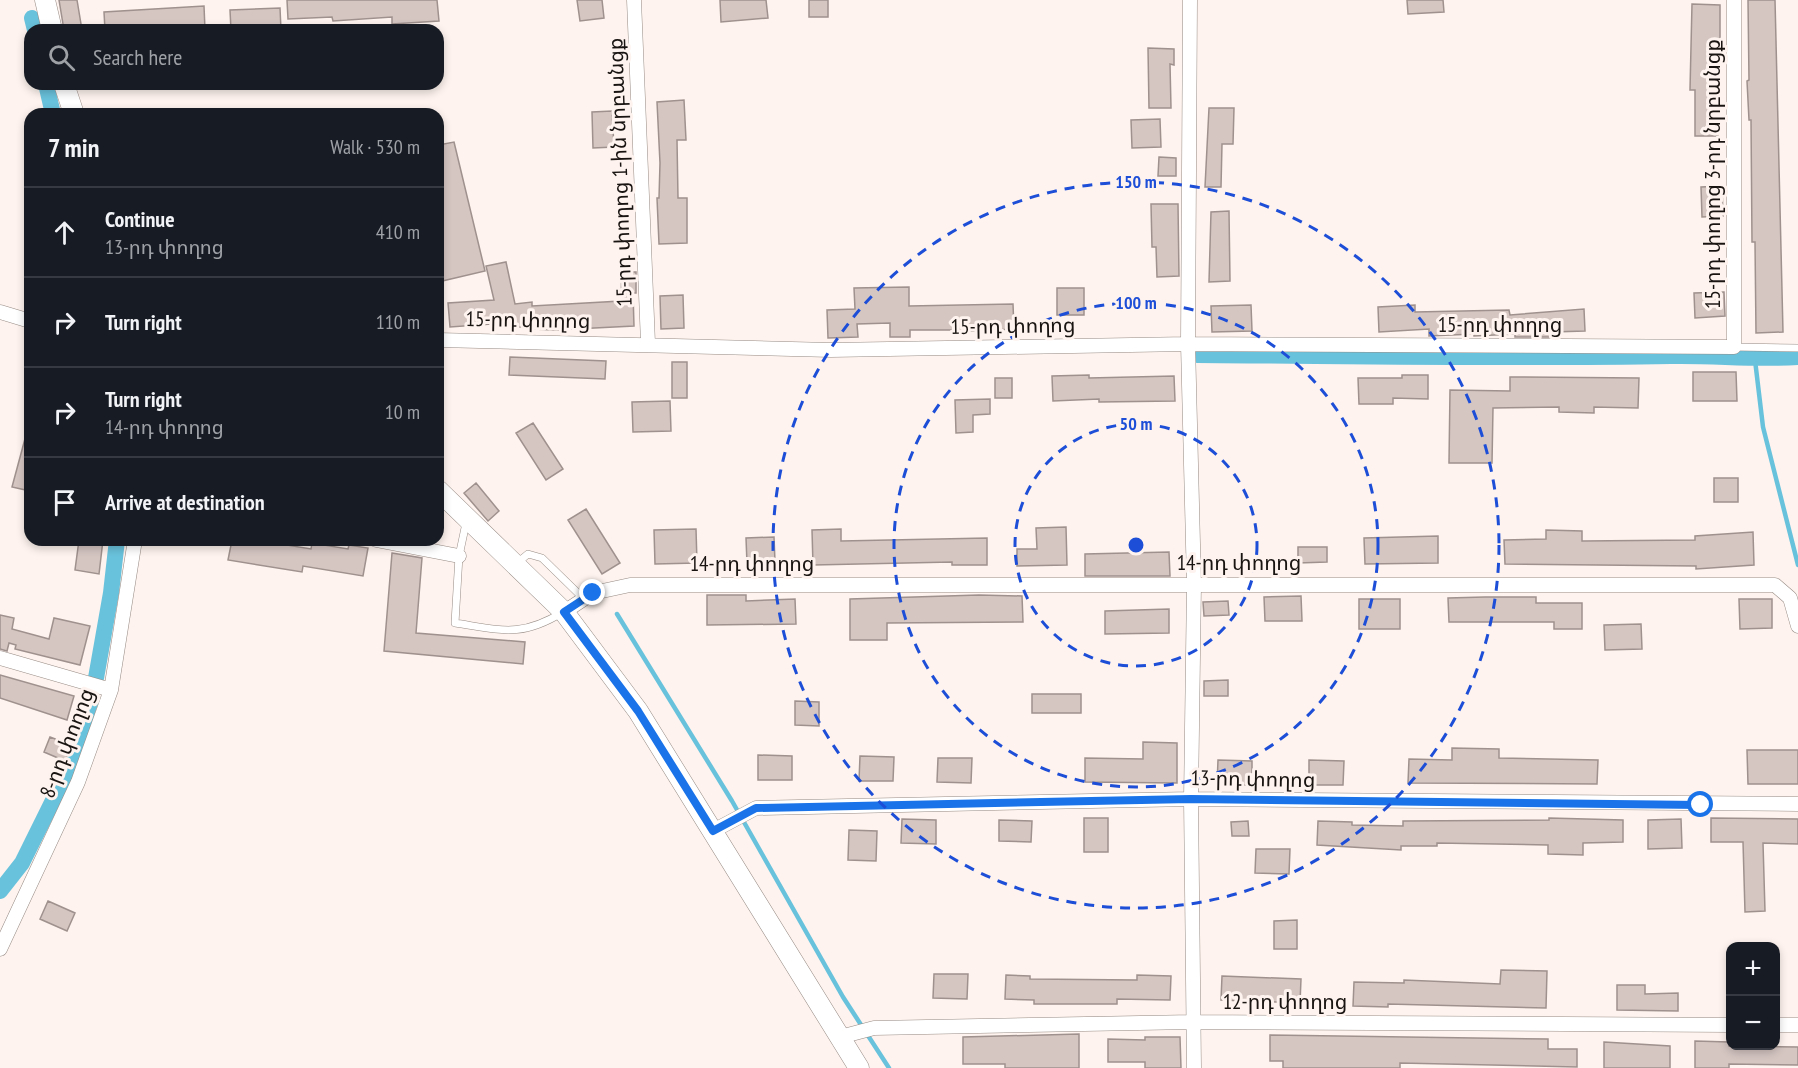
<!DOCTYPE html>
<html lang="en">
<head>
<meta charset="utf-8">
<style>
	:root { --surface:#171b24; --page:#242831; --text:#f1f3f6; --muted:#9ea1a6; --line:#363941 }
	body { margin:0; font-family:"PT Sans Narrow","Noto Sans Armenian",sans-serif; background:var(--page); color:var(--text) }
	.controls { position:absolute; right:18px; bottom:18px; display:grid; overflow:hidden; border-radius:12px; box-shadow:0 3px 9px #0003 }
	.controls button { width:54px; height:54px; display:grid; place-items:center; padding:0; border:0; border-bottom:2px solid var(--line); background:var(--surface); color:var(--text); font:30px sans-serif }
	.stop { position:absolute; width:18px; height:18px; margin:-14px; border:4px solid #1a73e8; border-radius:50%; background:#fff }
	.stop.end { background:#1a73e8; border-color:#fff; box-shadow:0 2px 6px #0008 }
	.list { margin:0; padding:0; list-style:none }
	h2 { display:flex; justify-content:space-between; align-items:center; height:78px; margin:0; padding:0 24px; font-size:26px }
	h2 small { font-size:20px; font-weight:400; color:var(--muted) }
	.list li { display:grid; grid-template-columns:39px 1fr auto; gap:18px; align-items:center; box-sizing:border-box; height:90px; padding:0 24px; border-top:2px solid var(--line) }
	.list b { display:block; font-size:22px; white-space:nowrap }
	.list p { margin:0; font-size:20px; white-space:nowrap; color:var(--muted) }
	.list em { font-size:20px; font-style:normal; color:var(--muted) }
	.icon { flex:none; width:33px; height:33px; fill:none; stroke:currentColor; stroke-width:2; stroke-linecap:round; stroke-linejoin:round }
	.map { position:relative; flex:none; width:1798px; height:1068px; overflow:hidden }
	.search { position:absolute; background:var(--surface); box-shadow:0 3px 9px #0003; left:24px; top:24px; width:420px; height:66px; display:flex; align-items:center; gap:15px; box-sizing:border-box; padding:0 21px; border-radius:18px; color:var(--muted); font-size:22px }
	.panel { position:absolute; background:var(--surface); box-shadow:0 3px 9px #0003; left:24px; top:108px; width:420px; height:438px; border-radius:18px }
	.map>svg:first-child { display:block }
</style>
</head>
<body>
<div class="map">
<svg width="1798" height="1068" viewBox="0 0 1798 1068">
	<rect width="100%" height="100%" fill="#fef3ee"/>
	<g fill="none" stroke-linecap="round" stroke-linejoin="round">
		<!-- stream -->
		<path stroke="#69c2dc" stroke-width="4.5" d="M1755,360L1763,427L1798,565
			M617,614L732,801L843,997L889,1068"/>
		<!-- canal -->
		<path stroke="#69c2dc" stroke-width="16" d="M32,18L35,30
			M46,84L53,114
			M1197,355C1355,356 1513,359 1671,356C1714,355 1755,360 1798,357
			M96,678L111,593L117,540
			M0,891L22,863L68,770L91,700"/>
	</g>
	<!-- building -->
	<path fill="#d5c6c2" stroke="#9f918d" stroke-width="1.5" d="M59,0H77L82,30H64Z
		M287,0H437L439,21L392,24V17L333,21L332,17L288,19Z
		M577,0H602L604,18L580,21Z
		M720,0H766L768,18L721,22Z
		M809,0H828V17H809Z
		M1407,0H1443L1444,12L1408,14Z
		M1748,0H1775L1783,332L1756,333L1755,242H1752L1751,120H1749L1747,81L1749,80Z
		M1692,4L1720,5V56H1716L1718,136H1695V90H1690Z
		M204,6L205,30H105L104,12Z
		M280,8L281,30H231L230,10Z
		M1148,48L1174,49V65L1170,64L1171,108H1149Z
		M684,100L686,140H677L678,198H687V243L659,244L657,198H659L660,163L657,102Z
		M1209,108H1234L1233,144H1222L1221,187H1205Z
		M612,111L614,147L593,148L592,112Z
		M1160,119L1161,147L1132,148L1131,120Z
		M454,142L485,271L438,282V145Z
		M1159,157L1176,158V176H1158Z
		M1722,186L1723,216L1702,217L1701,187Z
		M1151,204H1178L1179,276L1157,277L1156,247H1152Z
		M1229,211L1230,281L1209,282L1211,212Z
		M506,262L515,304L532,302V306L621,301L622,266H631L632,272H636V293H633L634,326L554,330L534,329V326L506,328V323L450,327L448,303L494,300L486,266Z
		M909,287V306L1013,304L1014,329L956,332V330H910V337H890V323L857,324L858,337L828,338L827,310L855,309L854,288Z
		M1057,288H1084V315H1057Z
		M1724,292L1725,316L1695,318L1694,293Z
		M683,295L684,328L661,329L660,296Z
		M1251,305L1252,331L1212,332L1211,306Z
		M1415,305V312L1509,310L1510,315L1584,309L1585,331L1552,332V337H1515V334L1474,336V334L1429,336V329L1379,332L1378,307Z
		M510,357L606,361L605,379L509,375Z
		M672,362H687V398H672Z
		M1693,372H1736L1737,401H1693Z
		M1089,375V378L1174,376L1175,401L1099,402V399L1053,401L1052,376Z
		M1402,375H1428V399L1393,398V404H1359L1358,378H1402Z
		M1510,377L1639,378L1638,408L1594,407V413L1559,412V407L1493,408L1492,463H1449L1450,390L1510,391Z
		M995,378H1012V398H995Z
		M990,399V414L973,415V432L956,433L955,400Z
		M670,401L671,431L633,432L632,402Z
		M533,423L563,469L546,480L516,433Z
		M26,435L30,436V491L12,487Z
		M1714,478H1738V502H1714Z
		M476,483L499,511L488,521L464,493Z
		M586,509L620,563L602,574L568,520Z
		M1066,527L1067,565L1017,566V549H1037L1036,528Z
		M696,529L697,563L655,564L654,530Z
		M841,529V541L987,538V565H952V562L813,565L812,530Z
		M1546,530L1582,531V541L1695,540V536L1753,532L1754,565L1696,569V566L1505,564L1504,540L1546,539Z
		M1438,536V563L1365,564L1364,538Z
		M774,537L775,562L747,563L746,538Z
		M79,540H103L99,574L75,570Z
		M232,540H256L311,549L312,543L348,549L349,545L368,548L363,576L303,566L302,572L228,560Z
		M1298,547H1327V562L1298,563Z
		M1169,552L1170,576H1085V554Z
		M392,553L422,558L416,633L525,642L523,664L384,651Z
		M707,595H746V601L795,599L796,624L707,625Z
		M979,595L1022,596L1023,622L887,623V640H850V599Z
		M1301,596L1302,621H1265L1264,597Z
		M1485,597H1536V603H1582V629H1554V622H1449L1448,598Z
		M1359,599H1400V629H1359Z
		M1739,599H1772V628L1740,629Z
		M1228,601L1229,615L1204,616L1203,602Z
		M1169,609V633L1105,634V611Z
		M0,615L14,618L12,629L49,639L54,618L90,626L80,665L15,649L16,645L9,643L7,651L0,649Z
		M1641,624L1642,649L1605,650L1604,625Z
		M0,675L74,696L67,720L0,698Z
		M1228,680V696H1204V681Z
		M1032,694H1081V713H1032Z
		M795,701L819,702V726L795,725Z
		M50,737L71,745L65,761L44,752Z
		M1143,742L1177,743V783L1085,782V758L1143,759Z
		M1452,748L1499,749V758L1598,760L1597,784L1408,783L1409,759L1452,760Z
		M1747,750H1798V784H1748Z
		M758,755L792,756V780H758Z
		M860,756L894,757L893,781H859Z
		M938,758H972L971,783L937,782Z
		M1218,760L1252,761V785H1217Z
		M1309,760L1344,761L1343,785H1309Z
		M1084,818H1108V852H1084Z
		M1549,818L1623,820V842L1583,843V855L1548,854V845L1437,843V846H1401V850L1317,845L1318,821L1352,822V825L1403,826V821L1549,820Z
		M1711,818L1798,819V844L1763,843L1765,911L1745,912L1743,842H1711Z
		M902,819L936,820V844L901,843Z
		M1681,819L1682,848L1648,849V820Z
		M999,820L1032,821L1031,842L999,841Z
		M1248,821L1249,836H1232L1231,822Z
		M849,830L877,831L876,861L848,860Z
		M1256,849H1290L1289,874L1255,873Z
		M48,901L75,913L67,931L40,919Z
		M1297,920V949H1274V921Z
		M1501,970L1547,971L1546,1008L1388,1004V1007L1353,1006L1354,982L1404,983V980L1500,984Z
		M934,974H968L967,999L933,998Z
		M1006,975L1030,976V979L1137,980V975L1171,976L1170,1000L1117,999V1004H1034V1000L1005,999Z
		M1222,976L1301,979L1300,1003L1221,1000Z
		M1617,985H1645V994L1678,993V1011L1617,1010Z
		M1079,1034V1068H1005V1064H963V1037Z
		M1270,1035L1548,1039V1049H1577V1067L1400,1063V1068H1283V1061H1270Z
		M1145,1037H1180L1181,1068H1145V1062H1108V1039L1145,1040Z
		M1695,1041L1729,1042V1046L1798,1047V1065L1729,1064V1068H1695Z
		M1604,1042L1670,1046V1068H1604Z"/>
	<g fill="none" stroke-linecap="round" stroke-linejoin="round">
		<!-- lane casing -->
		<g stroke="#978b85" stroke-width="8">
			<path id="lane" d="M1734,347L1798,348
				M466,523L459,556L455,623C501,630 521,638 563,612
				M517,563L528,554L542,558L584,599"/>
		</g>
		<!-- street casing -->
		<g stroke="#978b85" stroke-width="15">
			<path id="street" d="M634,0L648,343
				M1190,0L1188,344L1194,584L1191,799L1194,1068
				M0,312L30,321
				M438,340L831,350L1188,344L1734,347V0
				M376,540L459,556
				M564,612L593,593L630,585H1775L1790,598L1798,626
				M0,658L111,690
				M713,831L756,808L1191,799L1798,804
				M0,949L78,782L111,690L135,540
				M1776,1025H1798
				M840,1037L874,1028L1193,1022L1730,1025"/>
		</g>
		<!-- secondary casing -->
		<g stroke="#978b85" stroke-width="21">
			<path id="secondary" d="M45,0L52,30
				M64,84L74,114
				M438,490L564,612L638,711L859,1068"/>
		</g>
		<!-- lane -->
		<use href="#lane" stroke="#fff" stroke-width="7"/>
		<!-- street -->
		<use href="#street" stroke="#fff" stroke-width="14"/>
		<!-- secondary -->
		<use href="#secondary" stroke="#fff" stroke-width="20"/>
	</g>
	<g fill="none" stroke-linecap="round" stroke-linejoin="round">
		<!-- route -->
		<path stroke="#1a73e8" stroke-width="8" d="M593,593L564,612L638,711L713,831L756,808L1191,799L1701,805"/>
	</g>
	<!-- distance rings -->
	<g fill="none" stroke="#1d4ed8" stroke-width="3" stroke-dasharray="10 8">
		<circle cx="1136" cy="545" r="121"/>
		<circle cx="1136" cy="545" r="242"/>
		<circle cx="1136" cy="545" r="363"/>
	</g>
	<g text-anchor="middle" stroke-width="6" stroke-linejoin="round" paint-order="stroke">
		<!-- street labels -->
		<g font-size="21" fill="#191412" stroke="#fef3ee">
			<text transform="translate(620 172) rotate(-92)" y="7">15-րդ փողոց 1-ին նրբանցք</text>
			<text transform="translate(1713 174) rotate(-90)" y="7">15-րդ փողոց 3-րդ նրբանցք</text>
			<text transform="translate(528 320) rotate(1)" y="7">15-րդ փողոց</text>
			<text x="1500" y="332">15-րդ փողոց</text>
			<text transform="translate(1013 326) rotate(-1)" y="7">15-րդ փողոց</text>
			<text x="1239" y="570">14-րդ փողոց</text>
			<text x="752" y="571">14-րդ փողոց</text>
			<text transform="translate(67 743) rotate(-69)" y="7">8-րդ փողոց</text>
			<text transform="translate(1253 779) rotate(1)" y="7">13-րդ փողոց</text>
			<text x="1285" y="1009">12-րդ փողոց</text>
		</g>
	</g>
	<circle cx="1136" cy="545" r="9" fill="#1d4ed8" stroke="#fef3ee" stroke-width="3"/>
	<g font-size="18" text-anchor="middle" font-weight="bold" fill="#1d4ed8" stroke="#fef3ee" stroke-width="6" stroke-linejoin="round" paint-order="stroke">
		<text x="1136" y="188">150 m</text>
		<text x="1136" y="309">100 m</text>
		<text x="1136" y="430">50 m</text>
	</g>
</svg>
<div class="controls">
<button>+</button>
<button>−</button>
</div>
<div class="stop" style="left:1701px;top:805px"></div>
<div class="stop end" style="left:593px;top:593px"></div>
<div class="search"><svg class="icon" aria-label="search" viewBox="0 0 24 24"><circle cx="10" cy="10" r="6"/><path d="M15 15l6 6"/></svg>Search here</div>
<section class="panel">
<h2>7 min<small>Walk · 530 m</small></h2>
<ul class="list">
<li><svg class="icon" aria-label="ahead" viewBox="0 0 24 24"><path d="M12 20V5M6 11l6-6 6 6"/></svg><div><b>Continue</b><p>13-րդ փողոց</p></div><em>410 m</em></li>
<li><svg class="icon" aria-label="right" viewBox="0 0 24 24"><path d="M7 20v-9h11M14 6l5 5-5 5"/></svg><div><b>Turn right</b></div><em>110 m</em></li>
<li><svg class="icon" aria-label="right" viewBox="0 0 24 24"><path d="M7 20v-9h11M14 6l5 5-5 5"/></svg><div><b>Turn right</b><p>14-րդ փողոց</p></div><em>10 m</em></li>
<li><svg class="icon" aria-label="arrive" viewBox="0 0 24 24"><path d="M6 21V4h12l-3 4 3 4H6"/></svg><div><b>Arrive at destination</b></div></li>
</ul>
</section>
</div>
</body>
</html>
